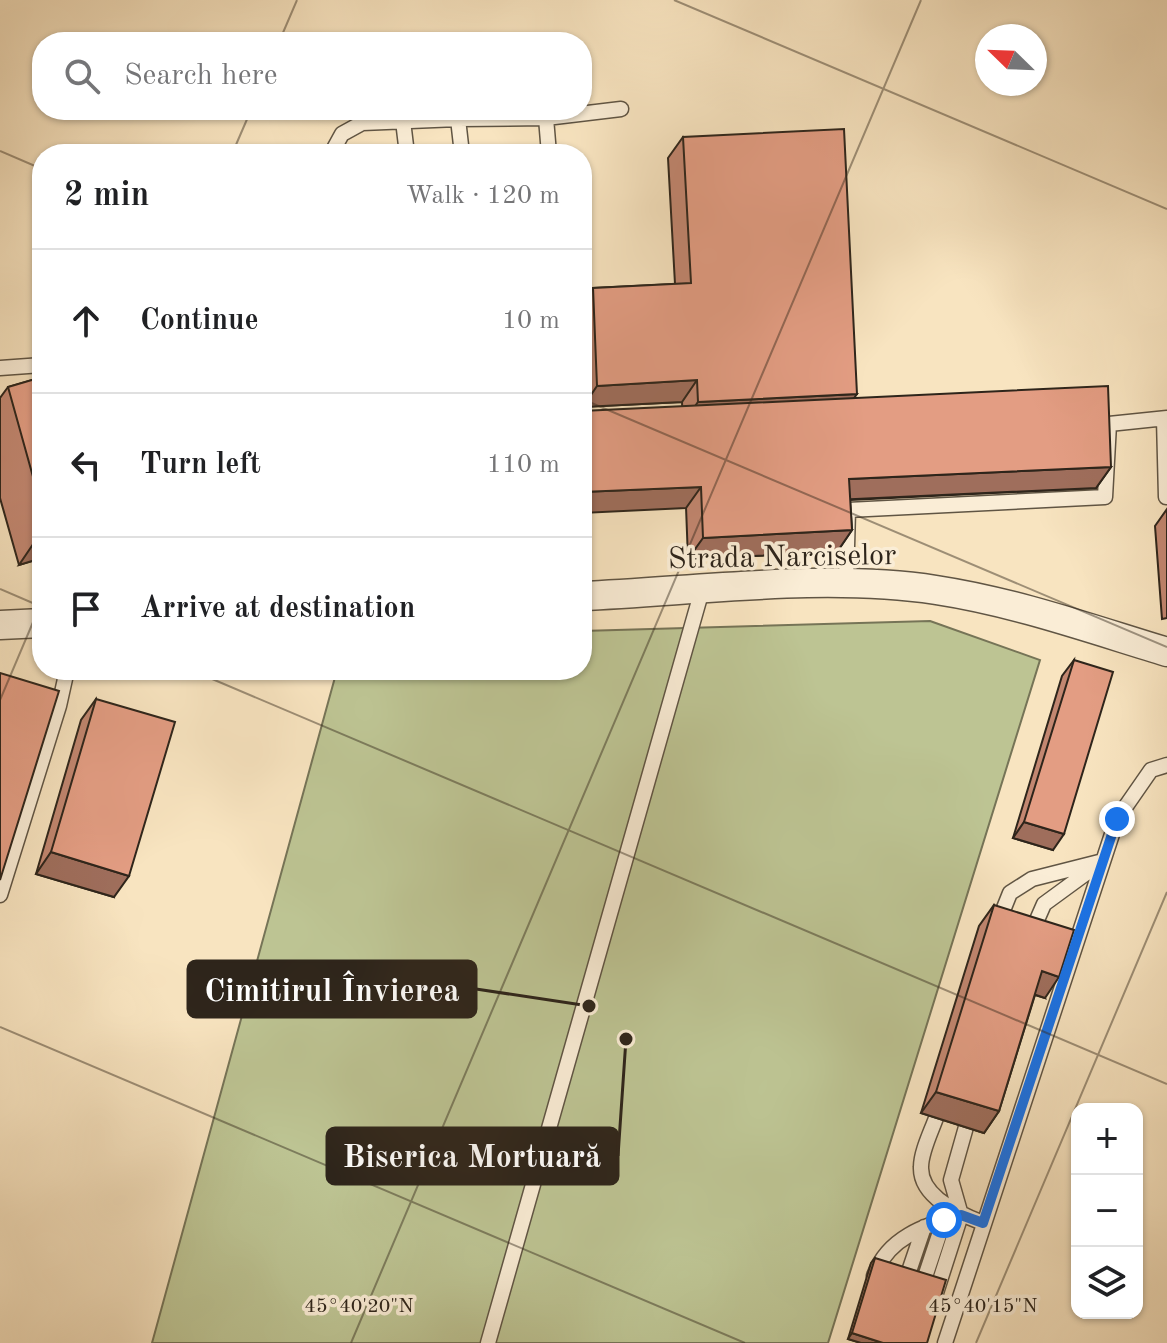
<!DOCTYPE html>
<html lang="en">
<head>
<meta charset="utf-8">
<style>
	:root { --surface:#fff; --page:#f6f6f6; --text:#202124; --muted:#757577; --line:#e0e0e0 }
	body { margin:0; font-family:"Old Standard TT",serif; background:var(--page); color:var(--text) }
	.controls { position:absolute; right:24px; bottom:24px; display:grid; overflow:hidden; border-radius:16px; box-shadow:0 2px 6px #0004 }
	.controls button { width:72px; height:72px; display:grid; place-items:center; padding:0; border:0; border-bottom:2px solid var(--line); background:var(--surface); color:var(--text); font:40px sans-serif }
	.compass { position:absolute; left:975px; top:24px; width:72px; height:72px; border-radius:50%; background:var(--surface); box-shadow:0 2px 6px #0004; rotate:293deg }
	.stop { position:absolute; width:24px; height:24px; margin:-18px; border:6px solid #1a73e8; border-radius:50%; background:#fff }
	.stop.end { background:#1a73e8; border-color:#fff; box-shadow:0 2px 8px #0008 }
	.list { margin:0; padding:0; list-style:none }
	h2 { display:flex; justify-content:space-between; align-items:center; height:104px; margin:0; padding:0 32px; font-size:34px }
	h2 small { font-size:26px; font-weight:400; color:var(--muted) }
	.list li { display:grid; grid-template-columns:52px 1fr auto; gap:24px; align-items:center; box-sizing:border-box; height:144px; padding:0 32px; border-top:2px solid var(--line) }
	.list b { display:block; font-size:30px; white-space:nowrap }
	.list em { font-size:26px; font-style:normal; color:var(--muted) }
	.icon { flex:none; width:44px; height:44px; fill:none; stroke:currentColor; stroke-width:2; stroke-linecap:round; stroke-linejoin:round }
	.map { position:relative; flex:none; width:1167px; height:1343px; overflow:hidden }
	.search { position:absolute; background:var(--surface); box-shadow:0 2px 6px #0004; left:32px; top:32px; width:560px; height:88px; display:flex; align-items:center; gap:20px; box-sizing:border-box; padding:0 28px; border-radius:32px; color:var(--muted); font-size:30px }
	.panel { position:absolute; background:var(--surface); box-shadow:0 2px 6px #0004; left:32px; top:144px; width:560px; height:536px; border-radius:32px }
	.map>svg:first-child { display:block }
</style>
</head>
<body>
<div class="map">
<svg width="1167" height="1343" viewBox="0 0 1167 1343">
	<rect width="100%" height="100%" fill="#f8e4c0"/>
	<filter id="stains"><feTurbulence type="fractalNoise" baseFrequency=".0025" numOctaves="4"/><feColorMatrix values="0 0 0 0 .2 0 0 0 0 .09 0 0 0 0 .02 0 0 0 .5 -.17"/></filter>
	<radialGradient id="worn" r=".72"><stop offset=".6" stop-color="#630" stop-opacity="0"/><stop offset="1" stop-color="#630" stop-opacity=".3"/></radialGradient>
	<!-- green -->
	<path fill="#bdc493" stroke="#767457" stroke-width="2" d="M930,621L1040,660L828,1343H152L337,670H582V631Z"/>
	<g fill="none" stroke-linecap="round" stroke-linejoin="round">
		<!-- service casing -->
		<g stroke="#605544" stroke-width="17">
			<path id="service" d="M546,118L549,154
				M458,119L546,118L621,109
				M403,121L407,154
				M331,154L342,134L362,123L458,119L462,154
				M0,368L42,365
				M1164,419L1166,497
				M846,583L848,510L1105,497L1109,424L1167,418
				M0,895L59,706L67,670
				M998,923L1010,893L1032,879L1103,861
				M1030,936L1044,904L1096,866
				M936,1118C931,1132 921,1152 921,1167C920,1197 959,1214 983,1223
				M874,1276C887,1238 925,1225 961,1215
				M904,1286L924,1227
				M921,1289L944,1220
				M935,1296L961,1215L951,1180L966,1127
				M488,1343L702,590
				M945,1343L1117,819L1151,770L1167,765"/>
		</g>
		<!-- minor casing -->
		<g stroke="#605544" stroke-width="31">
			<path id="minor" d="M582,596C697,591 823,573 936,590C1015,602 1091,629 1167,652
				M0,625L42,623"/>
		</g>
		<!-- service -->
		<use href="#service" stroke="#faedd6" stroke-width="14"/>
		<!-- minor -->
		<use href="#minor" stroke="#faedd6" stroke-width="28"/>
	</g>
	<!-- wall -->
	<path fill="#c38771" stroke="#2e251b" stroke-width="2" d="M683,137L854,398L1111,467L1096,488L850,500L852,530L837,552L688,559L682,402L583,407L582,396V303L593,288L675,284L668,158Z
		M42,377V558L19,565L0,498V398L8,387Z
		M1167,509V618L1162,619L1155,526Z
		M1074,660L1053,850L1013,838L1062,676Z
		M96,699L114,897L36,874L81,720Z
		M994,905L1045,998L1035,995L999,1111L984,1133L921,1113L979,926Z
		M875,1258L927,1343H861L848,1339L871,1263Z"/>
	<!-- shaded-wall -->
	<path fill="#9f6e5c" stroke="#2e251b" stroke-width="2" d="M697,380L682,402L583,407L597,386Z
		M857,394L842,415L683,423L698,402Z
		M1111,467L1096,488L834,500L849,479Z
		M701,487L686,508L582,513V492Z
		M852,530L837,552L688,559L703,538Z
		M42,531V558L19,565Z
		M1024,822L1064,834L1053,850L1013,838Z
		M51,852L129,876L114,897L36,874Z
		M1042,971L1059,977L1045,998L1027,992Z
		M936,1092L999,1111L984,1133L921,1113Z
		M852,1333L883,1343H861L848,1339Z"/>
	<!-- building -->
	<path fill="#e39d83" stroke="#2e251b" stroke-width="2" d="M844,129L857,394L698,402L697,380L597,386L593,288L691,283L683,137Z
		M42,377V509L8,387Z
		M1108,386L1111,467L849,479L852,530L703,538L701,487L582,492V411Z
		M1074,660L1113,672L1064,834L1024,822Z
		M0,673L59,691L0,880Z
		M96,699L175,722L129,876L51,852Z
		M994,905L1074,930L1059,977L1042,971L999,1111L936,1092Z
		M875,1258L946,1280L927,1343H883L852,1333Z"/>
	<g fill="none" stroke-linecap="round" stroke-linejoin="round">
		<!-- route -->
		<path stroke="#1a73e8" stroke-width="10" d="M944,1220L961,1215L983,1223L1117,819"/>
	</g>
	<!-- ticks -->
	<path fill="none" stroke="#2e251b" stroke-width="2" stroke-opacity="0.45" d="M674,0L1167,209M279,42L297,0M0,151L42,169M232,154L251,110M582,399L1167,647M0,589L42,607M191,670L1167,1084M0,700L42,601M0,1027L745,1343M351,1343L921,0M976,1343L1167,892"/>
	<g text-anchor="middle" stroke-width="7" stroke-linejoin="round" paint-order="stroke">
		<!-- street labels -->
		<g font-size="30" fill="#2e251b" stroke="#faedd6">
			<text transform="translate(782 556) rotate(-1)" y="10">Strada Narciselor</text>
		</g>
	</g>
	<g font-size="20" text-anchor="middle" fill="#2e251b" stroke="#faedd6" stroke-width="7" stroke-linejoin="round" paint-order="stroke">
		<text x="359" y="1312">45°40'20"N</text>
		<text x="983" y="1312">45°40'15"N</text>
	</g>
	<!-- callouts -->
	<path fill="none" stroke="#2e251b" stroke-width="3" d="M589 1006L476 989M626 1039L618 1156"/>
	<g fill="#2e251b" stroke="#faedd6" stroke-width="3">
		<circle cx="589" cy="1006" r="8"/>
		<circle cx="626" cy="1039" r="8"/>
	</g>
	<g fill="#2e251b" stroke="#2e251b" stroke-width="3">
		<rect x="188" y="961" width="288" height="56" rx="8"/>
		<rect x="327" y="1128" width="291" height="56" rx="8"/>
	</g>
	<g font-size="32" text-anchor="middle" font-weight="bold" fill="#fff">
		<text x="332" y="1001">Cimitirul Învierea</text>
		<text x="472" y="1167">Biserica Mortuară</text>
	</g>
	<rect width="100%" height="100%" filter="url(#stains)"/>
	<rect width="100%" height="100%" fill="url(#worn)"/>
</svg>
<div class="controls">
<button>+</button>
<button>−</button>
<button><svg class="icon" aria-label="layers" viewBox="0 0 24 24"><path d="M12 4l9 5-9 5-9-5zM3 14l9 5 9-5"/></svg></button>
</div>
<svg class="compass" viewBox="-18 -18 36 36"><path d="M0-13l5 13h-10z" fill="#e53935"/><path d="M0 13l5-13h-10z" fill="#757577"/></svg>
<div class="stop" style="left:944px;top:1220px"></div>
<div class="stop end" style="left:1117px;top:819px"></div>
<div class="search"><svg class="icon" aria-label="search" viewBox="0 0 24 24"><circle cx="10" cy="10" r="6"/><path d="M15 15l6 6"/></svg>Search here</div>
<section class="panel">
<h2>2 min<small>Walk · 120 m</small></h2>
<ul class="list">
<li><svg class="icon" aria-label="ahead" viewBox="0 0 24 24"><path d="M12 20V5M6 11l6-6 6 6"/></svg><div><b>Continue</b></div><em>10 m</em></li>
<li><svg class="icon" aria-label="left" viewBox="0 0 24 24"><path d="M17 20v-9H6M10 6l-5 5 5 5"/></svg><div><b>Turn left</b></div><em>110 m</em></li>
<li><svg class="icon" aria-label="arrive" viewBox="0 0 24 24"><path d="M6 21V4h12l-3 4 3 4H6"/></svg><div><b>Arrive at destination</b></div></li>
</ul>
</section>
</div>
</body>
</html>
